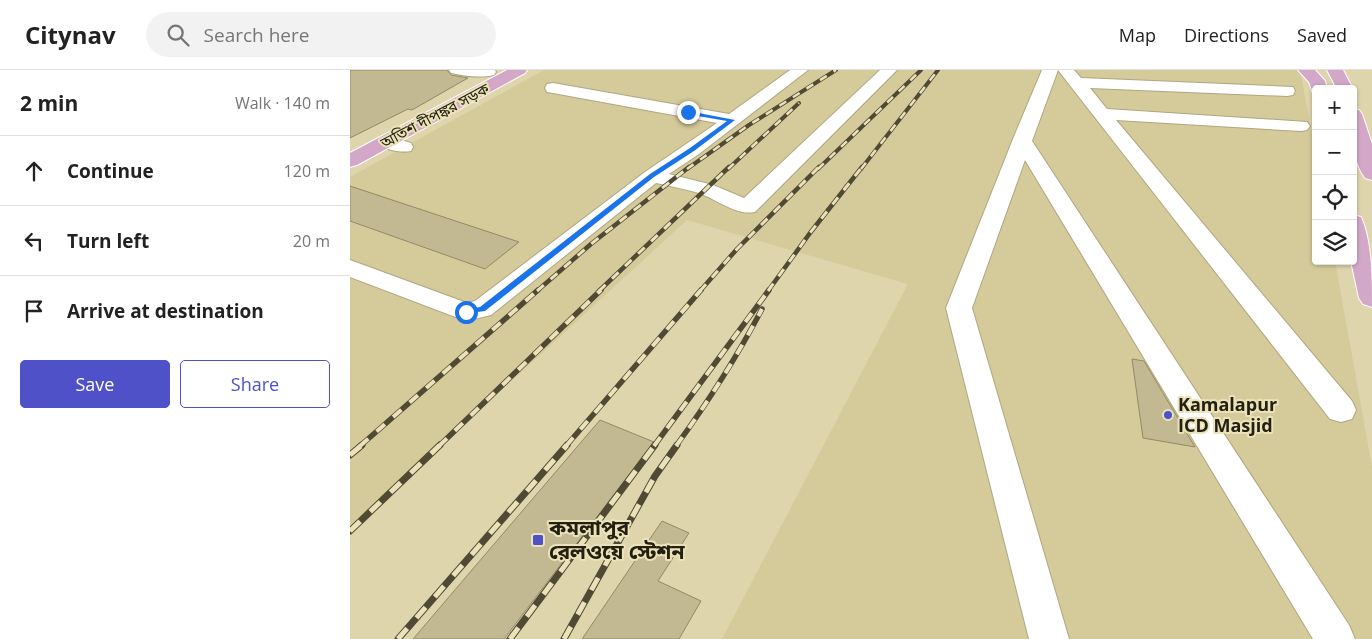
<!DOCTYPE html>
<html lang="en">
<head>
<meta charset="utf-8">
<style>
	:root { --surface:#fff; --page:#f2f2f2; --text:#222; --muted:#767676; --line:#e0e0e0; --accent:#4e51c7 }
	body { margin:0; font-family:"Open Sans","Noto Sans Bengali",sans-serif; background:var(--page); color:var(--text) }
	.controls { position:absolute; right:15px; top:15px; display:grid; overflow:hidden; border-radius:5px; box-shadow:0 1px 4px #0004 }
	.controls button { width:45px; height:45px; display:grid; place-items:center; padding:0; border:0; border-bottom:1px solid var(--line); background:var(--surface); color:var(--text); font:25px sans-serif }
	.stop { position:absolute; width:15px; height:15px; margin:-11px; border:4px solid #1a73e8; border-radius:50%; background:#fff }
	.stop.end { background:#1a73e8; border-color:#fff; box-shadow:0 1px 5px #0008 }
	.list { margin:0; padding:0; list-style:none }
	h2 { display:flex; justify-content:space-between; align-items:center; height:65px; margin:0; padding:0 20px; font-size:21px }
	h2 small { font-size:16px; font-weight:400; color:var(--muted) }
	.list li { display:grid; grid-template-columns:32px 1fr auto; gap:15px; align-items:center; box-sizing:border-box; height:70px; padding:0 20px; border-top:1px solid var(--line) }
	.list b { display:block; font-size:19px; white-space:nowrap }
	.list em { font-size:16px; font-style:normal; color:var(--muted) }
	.actions { display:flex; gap:10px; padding:15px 20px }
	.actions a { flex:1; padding:11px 0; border:1px solid var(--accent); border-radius:5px; text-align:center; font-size:18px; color:var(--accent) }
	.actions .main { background:var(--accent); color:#fff }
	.icon { flex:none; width:28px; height:28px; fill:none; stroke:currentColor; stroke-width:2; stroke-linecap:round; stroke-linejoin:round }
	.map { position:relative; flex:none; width:1022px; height:569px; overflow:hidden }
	header { display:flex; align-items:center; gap:30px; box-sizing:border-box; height:70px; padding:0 25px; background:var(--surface); border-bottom:1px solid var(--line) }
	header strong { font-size:24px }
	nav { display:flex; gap:28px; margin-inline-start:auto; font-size:18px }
	.search { width:350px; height:45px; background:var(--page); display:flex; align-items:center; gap:12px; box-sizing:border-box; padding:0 18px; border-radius:28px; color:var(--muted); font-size:19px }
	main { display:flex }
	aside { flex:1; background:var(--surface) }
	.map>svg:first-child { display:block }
</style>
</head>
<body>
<header>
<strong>Citynav</strong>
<div class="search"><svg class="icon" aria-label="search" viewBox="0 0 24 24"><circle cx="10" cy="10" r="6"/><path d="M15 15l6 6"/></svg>Search here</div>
<nav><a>Map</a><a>Directions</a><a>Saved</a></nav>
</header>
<main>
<aside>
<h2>2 min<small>Walk · 140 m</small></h2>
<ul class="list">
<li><svg class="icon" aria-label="ahead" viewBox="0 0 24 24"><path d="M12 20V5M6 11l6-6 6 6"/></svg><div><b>Continue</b></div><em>120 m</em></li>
<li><svg class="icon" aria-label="left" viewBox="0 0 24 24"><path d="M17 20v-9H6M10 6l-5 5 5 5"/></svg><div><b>Turn left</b></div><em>20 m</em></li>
<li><svg class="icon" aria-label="arrive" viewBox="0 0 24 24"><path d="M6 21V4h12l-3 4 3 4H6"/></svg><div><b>Arrive at destination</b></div></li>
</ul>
<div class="actions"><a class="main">Save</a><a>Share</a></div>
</aside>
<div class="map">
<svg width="1022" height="569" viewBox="0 0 1022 569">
	<rect width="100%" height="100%" fill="#ded5ad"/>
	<!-- built -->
	<path fill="#d4ca9a" d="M194,0H950L966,85V191H985L1022,397V569H372L558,214L337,150L0,459V107Z"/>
	<!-- building -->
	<path fill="#c2b992" stroke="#938a65" d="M0,0H97L101,5L118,8L62,40L58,39L0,68Z
		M0,116L169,172L135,199L0,151Z
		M782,289L794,291L845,377L793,368Z
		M250,350L304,372L154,569H63Z
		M312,451L339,463L308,511L351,531L329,569H232Z"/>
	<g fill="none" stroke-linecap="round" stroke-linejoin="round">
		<!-- minor casing -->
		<g stroke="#afa780" stroke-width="2">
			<path id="minor" d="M99,0H145L146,2L144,5C131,8 114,6 101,3Z
				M440,0H458L349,84L319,104L363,115L394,128L530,0H547L405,142C386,146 366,129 349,123C335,119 320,116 306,113L141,245L116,251L0,207V190L117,233L125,231L295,102L367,53L203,23L197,22L195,18L197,14L203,13L379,44Z
				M692,0H708L682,71L999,555L1005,569H963L675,90L622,238L719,569H679L596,238L663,69Z
				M708,0H724L731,8L943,17L945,21L943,25L937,26L740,18L757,39L957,52L960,56L957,60L951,61L766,50L1002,331L1006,340L1002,349L991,352L980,349Z
				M37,66L61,73L63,77L61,81C51,83 33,80 28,72L30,68Z"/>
		</g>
		<!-- major casing -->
		<g stroke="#fff" stroke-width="2">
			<path id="major" d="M157,0H177L175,3L7,95L0,97V83Z
				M948,0H965L975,11L977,19H966V23H963L959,12Z
				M977,0H993L1003,19H987Z
				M1003,39L1009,40L1012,44L1022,74V110L1015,108C1001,89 1003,62 1003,39Z
				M1003,145L1011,147C1022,172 1022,209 1022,237L1013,234L1009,228L1001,191H1003Z"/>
		</g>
		<!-- minor -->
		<use href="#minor" fill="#fff" fill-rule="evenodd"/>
		<!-- major -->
		<use href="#major" fill="#d3a7c8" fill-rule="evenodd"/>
		<!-- rail-far3 casing -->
		<g stroke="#504a35" stroke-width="4">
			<path id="rail-far3" d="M337,99L399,55L486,0
				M378,99L449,33
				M468,99L571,0
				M511,99L588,0"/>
		</g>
		<!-- rail-far2 casing -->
		<g stroke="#504a35" stroke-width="4.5">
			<path id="rail-far2" d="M187,221L241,174L339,97
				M249,221L379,97
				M350,221L387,179L469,97
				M418,221L460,163L512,97"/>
		</g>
		<!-- rail-far1 casing -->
		<g stroke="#504a35" stroke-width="5.5">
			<path id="rail-far1" d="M10,376L188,220
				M89,376L251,220
				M216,376L351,220
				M304,376L419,220
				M326,376C358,332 387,287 412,239"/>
		</g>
		<!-- rail casing -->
		<g stroke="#504a35" stroke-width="7">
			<path id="rail" d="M0,385L12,375
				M0,461L90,375
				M48,569L217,375
				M160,569L305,375
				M214,569L305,406L327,375"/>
		</g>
		<!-- rail-far3 -->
		<use href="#rail-far3" stroke="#ebe2ba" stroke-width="2.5" stroke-dasharray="8" stroke-linecap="butt"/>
		<!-- rail-far2 -->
		<use href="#rail-far2" stroke="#ebe2ba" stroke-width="3" stroke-dasharray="9" stroke-linecap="butt"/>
		<!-- rail-far1 -->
		<use href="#rail-far1" stroke="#ebe2ba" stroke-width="4" stroke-dasharray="11" stroke-linecap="butt"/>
		<!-- rail -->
		<use href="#rail" stroke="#ebe2ba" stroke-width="5" stroke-dasharray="14" stroke-linecap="butt"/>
	</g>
	<!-- route -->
	<path fill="#1a73e8" d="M338,41L385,50L344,81L304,107L135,241L113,244V240L130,237L300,104L340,78L377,51L336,44Z"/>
	<!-- markers -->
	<g fill="#4e51c7" stroke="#ebe2ba" stroke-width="2">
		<circle cx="818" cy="345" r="5"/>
		<rect x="182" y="464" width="12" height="12" rx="2.5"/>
	</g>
	<g text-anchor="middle" stroke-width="4" stroke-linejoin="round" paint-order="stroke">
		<!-- far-street labels -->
		<g font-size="15" fill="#242011" stroke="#ebe2ba">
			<text transform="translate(85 46) rotate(-28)" y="5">অতিশ দীপঙ্কর সড়ক</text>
		</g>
		<!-- poi labels -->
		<g font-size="18" font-weight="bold" fill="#242011" stroke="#ebe2ba" text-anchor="start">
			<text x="828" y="341">Kamalapur<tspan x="828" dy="21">ICD Masjid</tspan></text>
		</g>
		<!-- near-poi labels -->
		<g font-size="21" font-weight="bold" fill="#242011" stroke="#ebe2ba" text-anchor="start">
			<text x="199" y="465">কমলাপুর<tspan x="199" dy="24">রেলওয়ে স্টেশন</tspan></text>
		</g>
	</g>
</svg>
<div class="controls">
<button>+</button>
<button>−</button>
<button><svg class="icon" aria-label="locate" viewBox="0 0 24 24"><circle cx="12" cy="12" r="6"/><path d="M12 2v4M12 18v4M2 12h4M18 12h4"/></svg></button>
<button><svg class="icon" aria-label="layers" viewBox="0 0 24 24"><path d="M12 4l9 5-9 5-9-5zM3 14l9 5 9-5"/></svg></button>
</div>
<div class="stop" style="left:116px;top:242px"></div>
<div class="stop end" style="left:338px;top:42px"></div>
</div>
</main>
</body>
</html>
